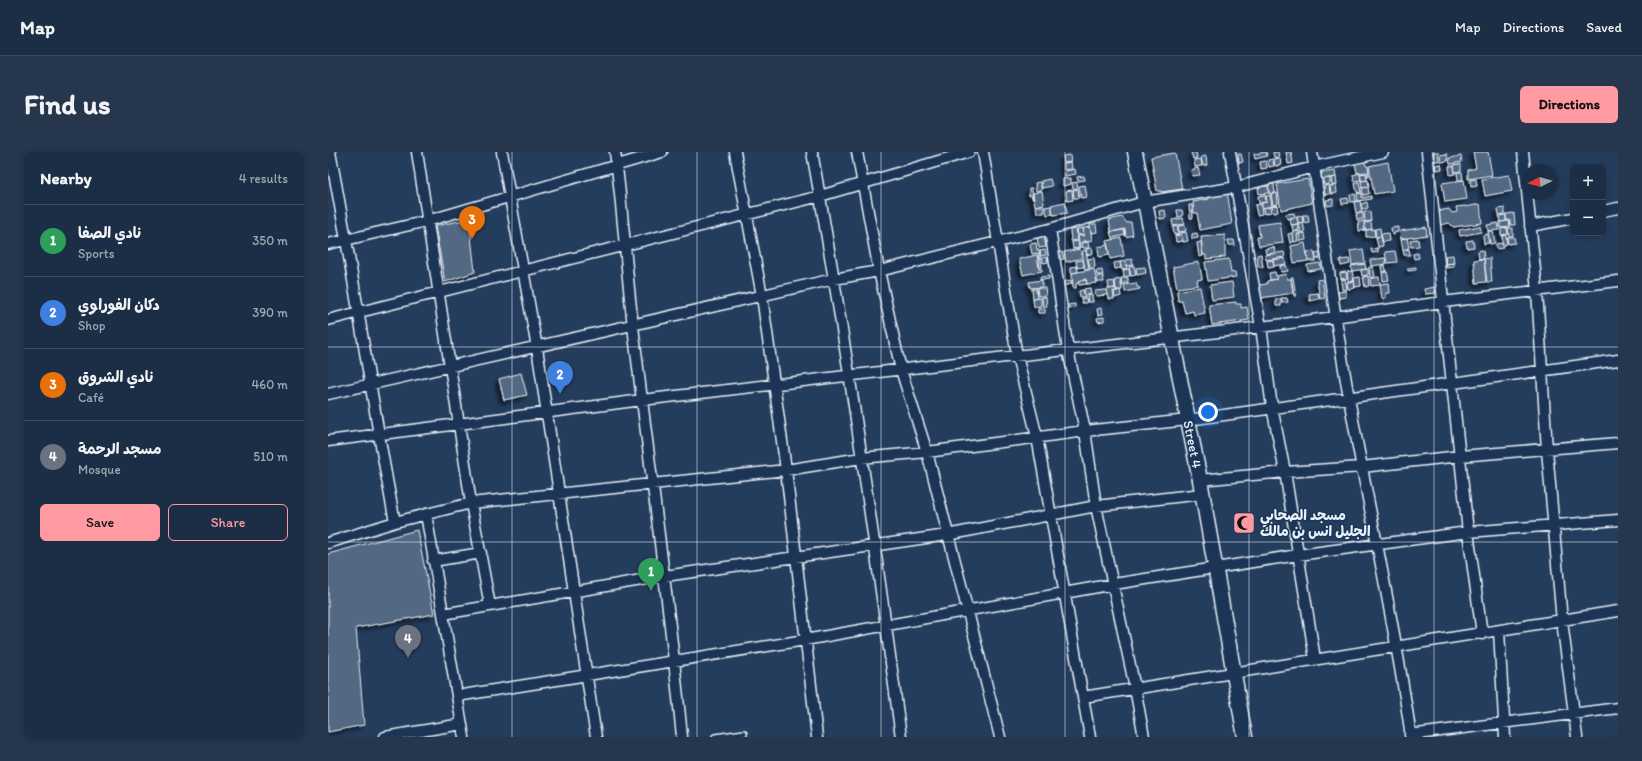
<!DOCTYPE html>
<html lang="en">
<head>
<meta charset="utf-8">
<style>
	:root { --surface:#1c2e46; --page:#25364d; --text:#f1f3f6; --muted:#a0a8b3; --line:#3a4a5f; --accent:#ff9aa2 }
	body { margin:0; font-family:Itim,"Playpen Sans Arabic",sans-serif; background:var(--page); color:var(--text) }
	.controls { position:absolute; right:12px; top:12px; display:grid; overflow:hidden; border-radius:6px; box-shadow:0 2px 6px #0003 }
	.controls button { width:36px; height:36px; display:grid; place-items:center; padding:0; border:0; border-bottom:1px solid var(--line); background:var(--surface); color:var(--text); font:20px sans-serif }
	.compass { position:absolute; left:1194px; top:12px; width:36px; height:36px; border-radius:50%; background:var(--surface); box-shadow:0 2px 6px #0003; rotate:265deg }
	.you { position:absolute; left:880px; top:260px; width:14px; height:14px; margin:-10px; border:3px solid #fff; border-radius:50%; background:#1a73e8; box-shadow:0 0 0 6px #1a73e833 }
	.badge { display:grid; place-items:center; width:26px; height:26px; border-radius:50%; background:var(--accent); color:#fff; font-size:13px; font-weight:700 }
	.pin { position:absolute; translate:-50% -33px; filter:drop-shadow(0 1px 2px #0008) }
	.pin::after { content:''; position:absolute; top:21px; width:14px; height:12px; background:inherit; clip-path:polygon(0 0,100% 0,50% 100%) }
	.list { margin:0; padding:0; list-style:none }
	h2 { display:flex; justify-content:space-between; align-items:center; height:52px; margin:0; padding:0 16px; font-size:17px }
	h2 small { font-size:13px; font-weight:400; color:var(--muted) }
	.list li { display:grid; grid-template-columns:26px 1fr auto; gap:12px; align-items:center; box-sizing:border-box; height:72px; padding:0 16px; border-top:1px solid var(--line) }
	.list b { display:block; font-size:15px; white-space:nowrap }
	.list p { margin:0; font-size:13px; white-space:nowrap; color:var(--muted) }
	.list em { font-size:13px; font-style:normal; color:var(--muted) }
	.actions { display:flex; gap:8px; padding:12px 16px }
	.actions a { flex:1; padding:9px 0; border:1px solid var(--accent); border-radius:6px; text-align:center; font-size:14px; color:var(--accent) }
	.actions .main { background:var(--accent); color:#111 }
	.map { position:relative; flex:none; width:1290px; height:585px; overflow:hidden; border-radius:6px }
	header { display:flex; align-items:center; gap:24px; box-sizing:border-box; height:56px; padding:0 20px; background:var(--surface); border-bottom:1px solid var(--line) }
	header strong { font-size:19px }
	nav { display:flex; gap:22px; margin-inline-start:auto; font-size:14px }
	.intro { display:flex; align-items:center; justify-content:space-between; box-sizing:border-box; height:96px; padding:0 24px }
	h1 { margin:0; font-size:28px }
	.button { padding:10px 18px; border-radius:6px; background:var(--accent); color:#111; font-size:14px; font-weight:700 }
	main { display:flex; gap:24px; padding:0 24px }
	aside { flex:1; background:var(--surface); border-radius:6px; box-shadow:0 2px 6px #0003 }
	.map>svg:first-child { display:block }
</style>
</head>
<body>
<header>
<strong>Map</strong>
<nav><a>Map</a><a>Directions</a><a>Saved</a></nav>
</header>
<div class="intro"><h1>Find us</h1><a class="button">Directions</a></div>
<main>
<aside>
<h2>Nearby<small>4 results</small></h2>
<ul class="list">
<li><span class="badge" style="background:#2e9e5b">1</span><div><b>نادي الصفا</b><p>Sports</p></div><em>350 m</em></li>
<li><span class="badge" style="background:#3f7fe0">2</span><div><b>دكان الفوراوي</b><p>Shop</p></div><em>390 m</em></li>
<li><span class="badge" style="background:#e8710a">3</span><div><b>نادي الشروق</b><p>Café</p></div><em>460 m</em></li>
<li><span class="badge" style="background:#6b7280">4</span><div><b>مسجد الرحمة</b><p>Mosque</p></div><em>510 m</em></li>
</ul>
<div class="actions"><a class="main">Save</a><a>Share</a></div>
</aside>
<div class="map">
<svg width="1290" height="585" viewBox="0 0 1290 585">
	<defs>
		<filter id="shadow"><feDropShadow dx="-3.5" dy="3.5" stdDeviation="2" flood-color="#0009"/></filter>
	</defs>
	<rect width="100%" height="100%" fill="#253d5d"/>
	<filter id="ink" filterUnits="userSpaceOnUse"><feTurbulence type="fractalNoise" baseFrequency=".025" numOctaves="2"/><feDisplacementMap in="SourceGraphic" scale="8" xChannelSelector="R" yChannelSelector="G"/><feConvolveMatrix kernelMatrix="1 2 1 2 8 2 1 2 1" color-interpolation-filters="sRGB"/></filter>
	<g filter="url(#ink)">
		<!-- building -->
		<path fill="#536782" stroke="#e8f1f8" filter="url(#shadow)" d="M863,0H868L869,6L865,7Z
			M938,0L939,4L927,7L926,2Z
			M945,0H950L951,5L946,6Z
			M958,0H963L965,11L960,12Z
			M1105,0H1110L1111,9H1106Z
			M1145,0H1160L1164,23L1140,27V18L1148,16Z
			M847,1L854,37L833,40V39H829L823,5Z
			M910,2H913L915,10L911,11Z
			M1119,2L1120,9L1113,10L1112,3Z
			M742,3L743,10L736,11L735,4Z
			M878,4L879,13L875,14L873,5Z
			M1133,4L1134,10L1122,12L1121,6Z
			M952,6L953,13L947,14L946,7Z
			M873,7L874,14L867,15L866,8Z
			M945,7L946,14L941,15L940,8Z
			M938,9L939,16L933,17L932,10Z
			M743,10L744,17L736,18V11Z
			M1037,10L1038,14H1040L1041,24H1039V20L1029,21L1027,11Z
			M1060,10L1065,39L1046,42L1041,14Z
			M1113,12L1114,17L1108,18L1107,13Z
			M1133,12V19L1127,20L1126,13Z
			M1121,14H1126L1127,22L1122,23Z
			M870,16L872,23L864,24L863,18Z
			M747,17L748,22L737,24V19Z
			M1007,19L1008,25L994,27L993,21Z
			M1129,20H1134L1135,28H1130Z
			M1032,21L1033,28L1026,29L1025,23Z
			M1038,21L1039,28L1033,29L1032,22Z
			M1181,23L1184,39L1157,44L1154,27Z
			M756,24L757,28L750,29L749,25Z
			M1008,25L1009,33L1004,34L1003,26Z
			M743,26V32L735,34V27Z
			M1002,26V32L996,33L995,27Z
			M722,27L724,34L714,36L713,29Z
			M980,27L984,51L953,58L949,32Z
			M1148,27L1149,34L1143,35L1142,28Z
			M1040,28L1041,35L1034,36L1033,29Z
			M1136,28L1139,47L1117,50L1114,31Z
			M712,30L714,38L708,39L707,31Z
			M749,30L750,36L745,37L744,31Z
			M1031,30L1033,40L1029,41L1027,31Z
			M946,32L947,41L942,42L940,33Z
			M757,33L759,45L753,46L751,34Z
			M1001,33L1002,42L997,43L996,34Z
			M1008,33L1009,41L1003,42L1002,34Z
			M940,34L941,41L931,42L930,35Z
			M1040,35L1041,42L1035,43L1034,36Z
			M701,36H704L705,48L703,43L701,44Z
			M750,37L751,46H746L745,38Z
			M744,38L745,48L739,49L738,39Z
			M899,38L904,72L872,78L869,61H866L865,50L881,47L880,41Z
			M714,39L716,52L707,54L705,41Z
			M949,41L950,52L945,53L943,42Z
			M1034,41V46L1043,44V47L1030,49L1029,42Z
			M1027,42L1028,49L1023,50L1022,43Z
			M937,43L938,50L931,51L930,44Z
			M942,43L944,54L934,56V51L939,50L938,44Z
			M1020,46L1021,51L1014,52L1013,47Z
			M1005,47V53L999,54L998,48Z
			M1032,49L1034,60L1028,61L1026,50Z
			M737,50L739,61L725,63L723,53Z
			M1039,50L1040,56L1034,57L1033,52Z
			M933,52L934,62L929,63L927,53Z
			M1152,52L1154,71L1125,75L1121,71L1112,73L1110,59L1121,57L1124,61L1129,60L1128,55L1138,54V55Z
			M861,53H864L865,66H862Z
			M949,53L950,60L945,61L944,54Z
			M708,54H716V61H709Z
			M723,54L725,62L719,63L717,55Z
			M942,55L943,60L936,62L935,56Z
			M1177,56V62L1171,63L1170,57Z
			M837,58L838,66L832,67L831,59Z
			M849,58H854L855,64L850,65Z
			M1042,59L1043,69L1037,70L1036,60Z
			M966,61L967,65L959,67L958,62Z
			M1035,61V67L1029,68L1028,62Z
			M1186,61L1187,73H1182V68H1178V62Z
			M975,63H980L981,70L976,71Z
			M1178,63V69L1172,70L1171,64Z
			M974,64L975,70L970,71L969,65Z
			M794,65L799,71L803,70L805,83L798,85L797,77L783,80L781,68Z
			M969,65L970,72L963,73L962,66Z
			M855,66L857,72L845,74L844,68Z
			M141,67L147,120L117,130L107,74Z
			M1036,69L1037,78L1031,79L1030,70Z
			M1181,69L1182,75L1172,76V70Z
			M952,70L955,91L931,94L929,85H932L930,73Z
			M1043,70L1044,77L1037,78L1036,71Z
			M975,71L977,80L973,81L971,72Z
			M1170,71L1171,78L1160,79L1159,73Z
			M762,72H768L769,80L763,81Z
			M970,72L971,78L965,80L964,73Z
			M857,73L858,79L851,80L850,74Z
			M849,74L851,82L846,83L845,75Z
			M1152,74L1153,80L1132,84L1131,78Z
			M762,75L764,88L757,90L755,76Z
			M1070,75V80L1066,81V83H1064L1063,76Z
			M1098,75L1099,83L1073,87L1072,79Z
			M755,76L756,82L750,83L749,77Z
			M1052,76L1053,84L1048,85L1047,77Z
			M1179,76L1180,82L1173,83V77Z
			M1180,76H1185V84H1181Z
			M748,77L750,88L743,89L742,78Z
			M1046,77L1047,84L1038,85V78Z
			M796,78L797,83L784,86L782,80Z
			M971,79V82H969L970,89L966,90L965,80Z
			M1160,79H1165L1167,91L1162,92Z
			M858,80L860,89L855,90L853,81Z
			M869,81L870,86L864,87V82Z
			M964,81L965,90L962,91L960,82Z
			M977,81L978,88L972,89L971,82Z
			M1060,81L1061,89L1054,90L1053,82Z
			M1159,82L1161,91L1156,92L1155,83Z
			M756,83L757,90H753L754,95L752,96L750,84Z
			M853,83L855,89L848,90L847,84Z
			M897,83V105L878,107V103H875L873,85Z
			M1178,83L1179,92L1175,93L1174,84Z
			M716,84L718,95L711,96L709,86Z
			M1048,85H1054L1055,94L1050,95Z
			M1179,85H1186L1187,91L1180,92Z
			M793,86L796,104L782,107L779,89Z
			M1079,86L1081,96L1075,98L1073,87Z
			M1090,87L1091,94L1083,95L1082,88Z
			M900,88H906L907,93H901Z
			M1145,88L1146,95L1139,96L1138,89Z
			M750,89L751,96L745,97L744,90Z
			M760,90L761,96H755L754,91Z
			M873,90L875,104L871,105L869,91Z
			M708,91L709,98H711L714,115L712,116L710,101L704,102L702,92Z
			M977,91L980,109L966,111L963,94Z
			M1174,91L1175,96L1168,97V92Z
			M779,93L781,103L771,105L770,95Z
			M946,95L947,101L938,102L937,97Z
			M764,96L765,101L759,103L758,97Z
			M1050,96V100L1044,101L1043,97Z
			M752,97L754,106L738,110L736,100Z
			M1035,97L1037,111L1024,113L1022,99Z
			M1081,97L1082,103H1076L1075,98Z
			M717,98L718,103L713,104L712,99Z
			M758,98L761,117L757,118L754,99Z
			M1155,98L1156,106L1151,107L1150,99Z
			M986,99L988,109H981L979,100Z
			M1067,99L1069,110L1059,111L1057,100Z
			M734,100L736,107L731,108L730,101Z
			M956,100L957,105L938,108L937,103Z
			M992,100V106L988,107L987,101Z
			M1090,101L1091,106L1086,107L1085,102Z
			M933,102L935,115H930L929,103Z
			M709,103L711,117H714V119L695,123L691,107Z
			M1125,103L1126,111L1118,112L1117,104Z
			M719,105L720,110L715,111L714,106Z
			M766,106L767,115L762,116L760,107Z
			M957,106L958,112L946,114L945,108Z
			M1057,106L1058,112L1043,114L1042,108Z
			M1162,106L1164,130H1159L1156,107Z
			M804,107L805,113L798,114L797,108Z
			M901,107L903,121L907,120L908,125L880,129L877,110Z
			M1021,107L1022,112L1013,114L1012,108Z
			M1156,107L1158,130L1148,131L1146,108Z
			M755,108L756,115L749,116L748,109Z
			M945,108L946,115L940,116L939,109Z
			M797,109L799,117L794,118L792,110Z
			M792,110L793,116L787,117L786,111Z
			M871,110L874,127L869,128L870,133L849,136L845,115Z
			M992,111L993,117L980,119L979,113Z
			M1126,111V115L1119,116L1118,112Z
			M1037,112L1038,117L1024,119L1023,114Z
			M958,113L960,119L953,120L952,114Z
			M1057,113L1058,120H1054L1053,114Z
			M749,114L750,120L743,121V115Z
			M806,114L808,123L803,124L801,115Z
			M817,115L818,121L809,123L808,116Z
			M1041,115H1045L1047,125L1042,126Z
			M1088,115V118L1080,119V116Z
			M766,117L769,131L759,132L758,127L750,129V131L748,132V136H745L744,121Z
			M801,117L802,124L796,125L795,118Z
			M1040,117V123L1034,124L1033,118Z
			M774,118L775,123H769L768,119Z
			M1024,119L1026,129L1020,130L1019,120Z
			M947,120L949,127L942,128L941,121Z
			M1018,120L1019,126L1013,127L1012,121Z
			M1054,120H1059L1061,128L1055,129Z
			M958,122L959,127H963L965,141L933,146L931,133L939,132V129L949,127V124Z
			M721,124V127L713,128L712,125Z
			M769,124H775L776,130H769Z
			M1040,124L1041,134L1037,135L1035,125Z
			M963,125H965L968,144H966Z
			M1032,125L1033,134L1027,135L1026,126Z
			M1051,125L1052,133L1043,134L1042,127Z
			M793,126H800V131H795V134H794Z
			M792,127L794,138H788L787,128Z
			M994,127L997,146L992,147L989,128Z
			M1017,127L1019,137L1014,138L1013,128Z
			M714,128V135L702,136L701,130Z
			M743,128L744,132L734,134V130Z
			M758,128L759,132L751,133L750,129Z
			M786,129L787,136L781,137L780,130Z
			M1026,129L1027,136L1020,137L1019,130Z
			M904,130L906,145L884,148L882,133Z
			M808,131L809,135H811L812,137L797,140L796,133Z
			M1061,131L1062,141H1058V146L1054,147L1052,132Z
			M872,135L877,161L866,163L865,159L857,161L854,149H850L849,139Z
			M1107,135L1108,141L1097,142L1096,137Z
			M709,136H717L718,144H710Z
			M762,136L763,142L757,143L756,137Z
			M788,136L789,139H785L786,147H781L779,137Z
			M704,137H708L709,146L705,147Z
			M755,138L757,145H752L751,139Z
			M778,138L779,143L768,144L767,139Z
			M792,138L793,144L787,146L786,140Z
			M1018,139V145L1011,146L1010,140Z
			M990,141L991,147L982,149L981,142Z
			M764,143L765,150H760L759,144Z
			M714,145H718L719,154L715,155Z
			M713,146V154L706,155L705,147Z
			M753,146H758L759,151H754Z
			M953,146H959L960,150L954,151Z
			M948,147H953V154H948Z
			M908,150V152H913V156L919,155L921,168L884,173L881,153Z
			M747,152V156L740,157V153Z
			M774,156L775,162L770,163L769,157Z
			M710,157H717V161H710Z
			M776,165V169L770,170L769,166Z
			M193,221L199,243L176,248L171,227Z
			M89,378L106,462L28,476L36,573L0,580V402Z"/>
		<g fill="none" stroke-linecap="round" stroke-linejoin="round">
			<!-- lane casing -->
			<g stroke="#e8f1f8" stroke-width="8">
				<path id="lane" d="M387,585L416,581"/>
			</g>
			<!-- street casing -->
			<g stroke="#e8f1f8" stroke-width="13">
				<path id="street" d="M2,0C26,123 43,247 67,370
					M89,0L143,351L162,454
					M174,0L209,196L268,585
					M287,0C295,58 298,116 305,174C321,311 341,448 354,585
					M407,0L434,144L458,318L489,585
					M484,0C519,194 547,390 573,585
					M529,0L551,119L573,218L599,300L672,585
					M655,0L689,204L709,285L762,585
					M902,0L933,175L944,255L957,320L987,507
					M984,0C996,82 1006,164 1021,246C1041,359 1067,471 1083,585
					M1099,0L1140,380L1154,482
					M1195,0L1209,138L1219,298L1234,469L1249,585
					M1275,59L1290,56
					M1202,74L1245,66
					M722,77L740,198L757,279L768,354L807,536L816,585
					M0,92L99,69L334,0
					M0,168L492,44L641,0
					M0,242L506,127L551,119L722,77L816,50L909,35L986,15L1055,0
					M0,289L314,248L933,175L1115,150L1290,129
					M872,328L957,320L1034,315L1132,304L1290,291
					M98,362L136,585
					M0,391L67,370L143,351L458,318L533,306L599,300L757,279L860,268L1290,208
					M105,409L153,401
					M115,462L337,424L619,383L768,354L874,342
					M1171,479L1177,585
					M129,544L477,488L786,432L970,403L1140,380L1290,368
					M755,545L1290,459
					M1082,583L1290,556
					M57,585L134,572"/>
			</g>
			<!-- secondary casing -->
			<g stroke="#e8f1f8" stroke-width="17">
				<g id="secondary">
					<path id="s1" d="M807,0L872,328L917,585"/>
				</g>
			</g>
			<!-- lane -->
			<use href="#lane" stroke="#1d3557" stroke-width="5"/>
			<!-- street -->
			<use href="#street" stroke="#1d3557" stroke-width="10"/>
			<!-- secondary -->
			<use href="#secondary" stroke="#1d3557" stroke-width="14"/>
		</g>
	</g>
	<!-- grid -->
	<path fill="none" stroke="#e8f1f8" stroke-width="1" stroke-opacity="0.55" d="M184,0V585M369,0V585M553,0V585M737,0V585M921,0V585M1106,0V585M0,195H1290M0,390H1290"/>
	<!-- icons -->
	<defs>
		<g id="mosque-square" transform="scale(1.15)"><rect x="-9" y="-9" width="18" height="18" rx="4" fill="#ff9aa2" stroke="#1d3557"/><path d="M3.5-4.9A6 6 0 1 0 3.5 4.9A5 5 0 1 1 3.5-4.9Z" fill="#111"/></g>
	</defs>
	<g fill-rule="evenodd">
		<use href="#mosque-square" x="916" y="371"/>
	</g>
	<g text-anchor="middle" stroke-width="3" stroke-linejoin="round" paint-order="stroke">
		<!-- street labels -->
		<g font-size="14" fill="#e8f1f8" stroke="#1d3557">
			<text dy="5" stroke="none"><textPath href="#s1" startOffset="298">Street 4</textPath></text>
		</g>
		<!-- poi labels -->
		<g font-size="14" font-weight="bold" fill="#e8f1f8" stroke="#1d3557" text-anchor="start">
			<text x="932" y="368">مسجد الصحابي<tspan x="932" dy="16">الجليل انس بن مالك</tspan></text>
		</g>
	</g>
</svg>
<div class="controls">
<button>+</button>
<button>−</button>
</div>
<svg class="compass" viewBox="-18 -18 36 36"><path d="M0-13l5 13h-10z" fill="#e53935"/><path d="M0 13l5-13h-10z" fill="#a0a8b3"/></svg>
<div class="you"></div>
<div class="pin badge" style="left:323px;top:439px;background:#2e9e5b">1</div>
<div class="pin badge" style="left:232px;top:242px;background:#3f7fe0">2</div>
<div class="pin badge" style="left:144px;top:87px;background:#e8710a">3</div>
<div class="pin badge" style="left:80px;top:506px;background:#6b7280">4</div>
</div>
</main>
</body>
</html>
